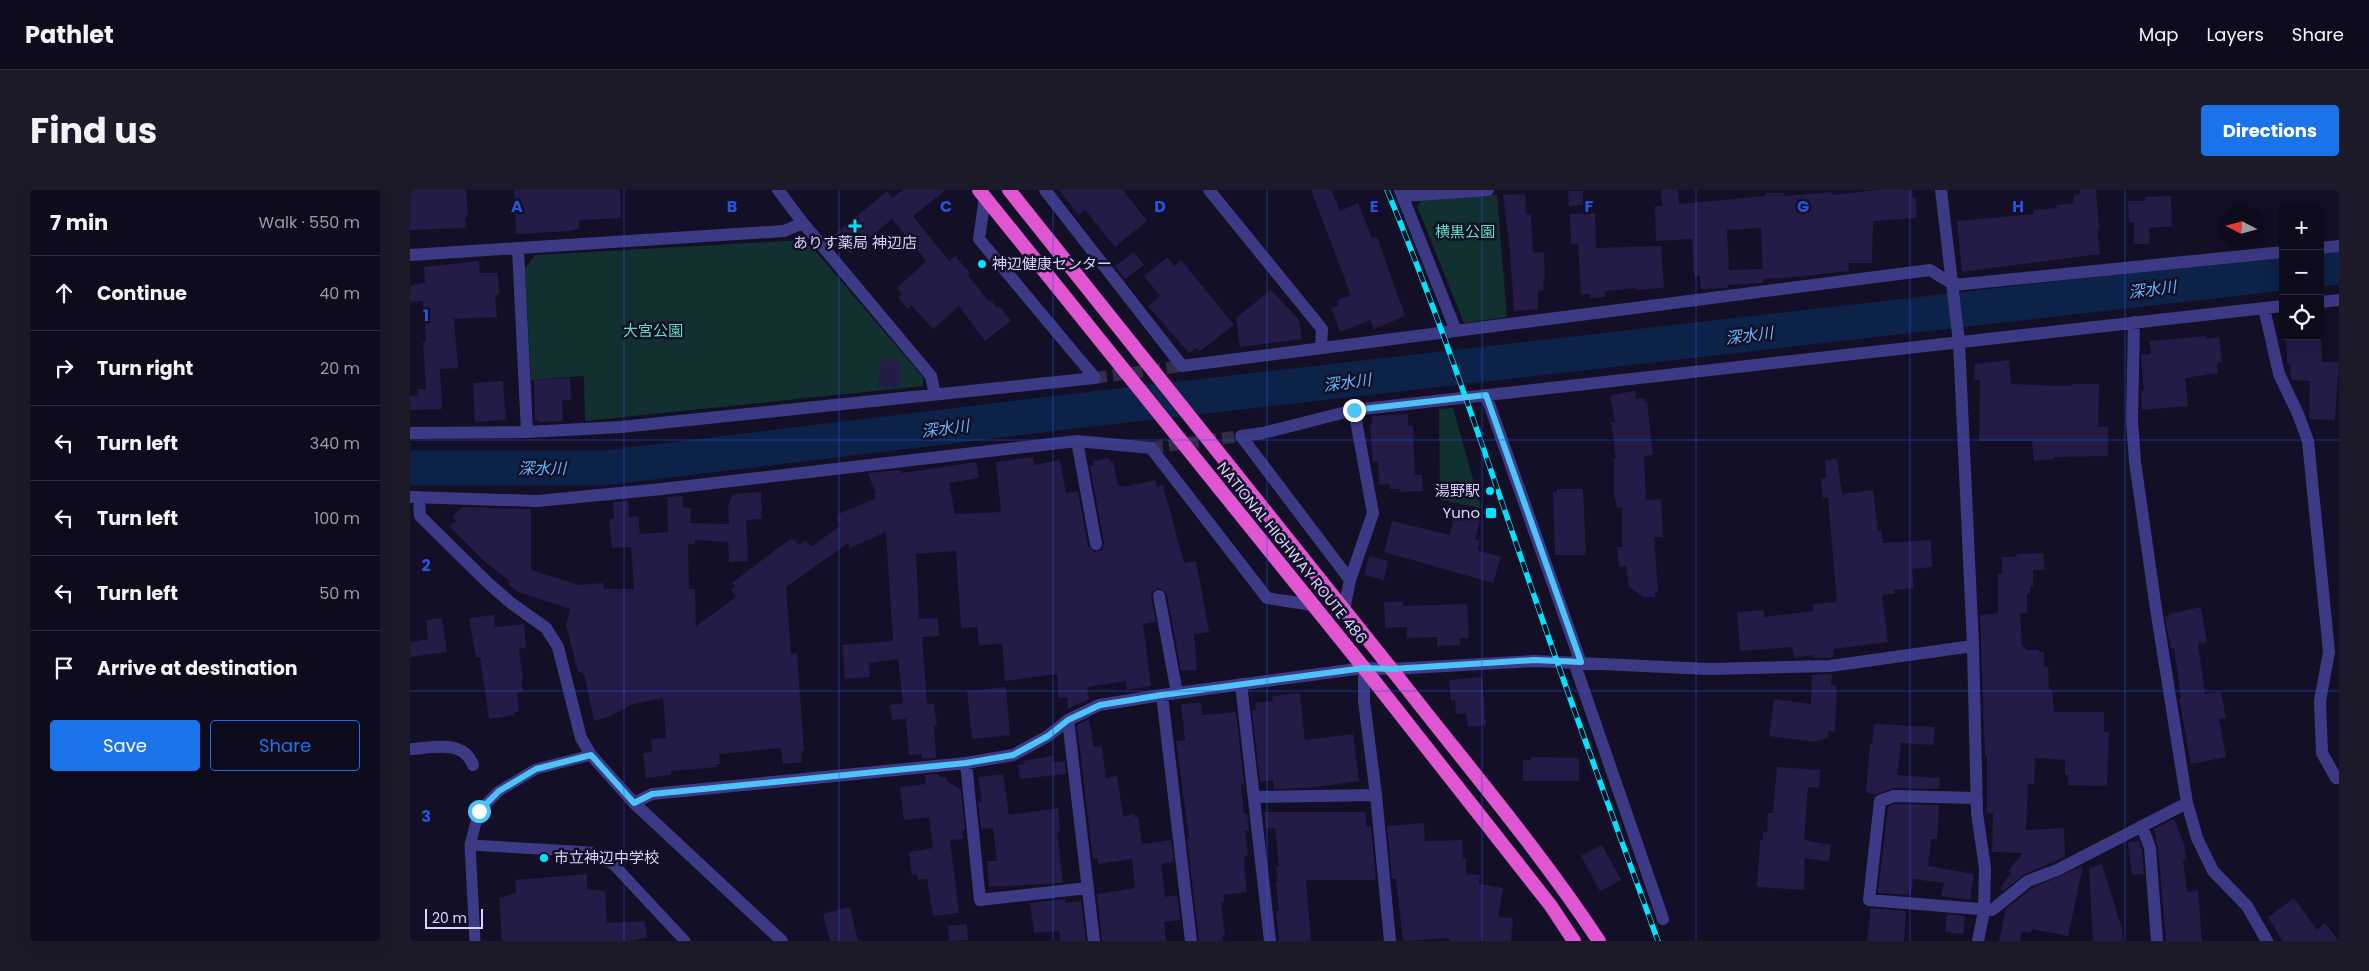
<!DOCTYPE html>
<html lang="en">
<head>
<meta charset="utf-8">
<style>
	:root { --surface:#0e0b1c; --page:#1c1929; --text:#f1f3f6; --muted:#9b9ba3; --line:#2e2b3b; --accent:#1a73e8 }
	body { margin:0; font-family:Poppins,"Noto Sans JP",sans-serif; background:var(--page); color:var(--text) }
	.controls { position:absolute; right:15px; top:15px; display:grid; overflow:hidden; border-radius:5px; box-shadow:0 5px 20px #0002 }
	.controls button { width:45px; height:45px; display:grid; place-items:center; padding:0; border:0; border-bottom:1px solid var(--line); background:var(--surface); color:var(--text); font:25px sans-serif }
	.compass { position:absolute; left:1809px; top:15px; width:45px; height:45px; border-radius:50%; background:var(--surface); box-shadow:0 5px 20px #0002; rotate:276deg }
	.scale { position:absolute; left:15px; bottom:12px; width:58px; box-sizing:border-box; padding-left:5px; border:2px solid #d9d4ff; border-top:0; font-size:14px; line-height:18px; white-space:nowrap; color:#d9d4ff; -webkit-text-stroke:4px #130f26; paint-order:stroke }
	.stop { position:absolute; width:15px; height:15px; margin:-11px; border:4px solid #4fc3f7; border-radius:50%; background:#fff }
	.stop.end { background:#4fc3f7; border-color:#fff; box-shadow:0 1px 5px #0008 }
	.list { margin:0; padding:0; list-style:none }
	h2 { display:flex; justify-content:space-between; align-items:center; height:65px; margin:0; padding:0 20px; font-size:21px }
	h2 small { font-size:16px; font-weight:400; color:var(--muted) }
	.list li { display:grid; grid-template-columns:32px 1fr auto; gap:15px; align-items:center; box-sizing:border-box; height:75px; padding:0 20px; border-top:1px solid var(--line) }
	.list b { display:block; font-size:19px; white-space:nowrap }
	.list em { font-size:16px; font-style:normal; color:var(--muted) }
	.actions { display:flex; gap:10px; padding:15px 20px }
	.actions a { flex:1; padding:11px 0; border:1px solid var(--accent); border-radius:5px; text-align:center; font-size:18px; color:var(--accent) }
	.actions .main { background:var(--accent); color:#fff }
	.icon { flex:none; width:28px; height:28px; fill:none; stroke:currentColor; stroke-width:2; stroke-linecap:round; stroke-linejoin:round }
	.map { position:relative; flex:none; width:1929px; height:751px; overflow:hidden; border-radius:5px }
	header { display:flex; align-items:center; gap:30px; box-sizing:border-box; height:70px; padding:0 25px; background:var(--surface); border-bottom:1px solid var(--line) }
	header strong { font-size:24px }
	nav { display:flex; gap:28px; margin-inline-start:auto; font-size:18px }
	.intro { display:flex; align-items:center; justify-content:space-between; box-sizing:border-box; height:120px; padding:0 30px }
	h1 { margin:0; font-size:35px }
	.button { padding:12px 22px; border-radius:5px; background:var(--accent); color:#fff; font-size:18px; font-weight:700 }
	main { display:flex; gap:30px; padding:0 30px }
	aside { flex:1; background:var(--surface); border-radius:5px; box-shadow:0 5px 20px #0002 }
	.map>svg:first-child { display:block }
</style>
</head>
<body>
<header>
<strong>Pathlet</strong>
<nav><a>Map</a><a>Layers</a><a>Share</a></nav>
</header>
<div class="intro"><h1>Find us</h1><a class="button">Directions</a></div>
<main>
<aside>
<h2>7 min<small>Walk · 550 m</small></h2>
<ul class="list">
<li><svg class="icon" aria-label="ahead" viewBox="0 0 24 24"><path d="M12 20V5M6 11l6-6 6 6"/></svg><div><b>Continue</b></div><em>40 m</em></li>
<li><svg class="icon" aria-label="right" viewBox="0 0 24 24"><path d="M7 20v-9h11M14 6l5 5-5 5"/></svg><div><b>Turn right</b></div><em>20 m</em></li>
<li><svg class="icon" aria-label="left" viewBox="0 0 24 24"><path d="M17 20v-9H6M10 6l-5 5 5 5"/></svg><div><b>Turn left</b></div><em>340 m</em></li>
<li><svg class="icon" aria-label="left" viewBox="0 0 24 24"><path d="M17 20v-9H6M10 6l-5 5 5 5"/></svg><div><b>Turn left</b></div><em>100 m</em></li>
<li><svg class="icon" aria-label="left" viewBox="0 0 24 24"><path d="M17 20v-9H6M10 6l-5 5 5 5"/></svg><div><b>Turn left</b></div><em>50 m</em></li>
<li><svg class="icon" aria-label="arrive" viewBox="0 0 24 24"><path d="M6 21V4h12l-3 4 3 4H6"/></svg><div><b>Arrive at destination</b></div></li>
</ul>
<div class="actions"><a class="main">Save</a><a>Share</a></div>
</aside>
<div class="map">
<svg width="1929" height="751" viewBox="0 0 1929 751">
	<rect width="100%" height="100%" fill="#130f26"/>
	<!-- green -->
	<path fill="#12302f" d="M1087,5L1097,127L1054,133L1007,16L1015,7Z
		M396,50L513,187V196L175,231L174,186L121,190L115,78L125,65Z
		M1043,218L1071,318L1030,310L1029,219Z"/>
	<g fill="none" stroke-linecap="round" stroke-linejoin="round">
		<!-- river -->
		<path stroke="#0c2248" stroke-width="35" d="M1910,79L1929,77
			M0,278H194L656,222L1873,83"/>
	</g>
	<!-- building -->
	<path fill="#241b47" d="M0,0H56L58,27H55L56,38L0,40Z
		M104,0H210L211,28L169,30V39L161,41L106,44Z
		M493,0H536L503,26L539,71L545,66L560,83L558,85L579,112L581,110L587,118L589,116L601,131L575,151L549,116L523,139L501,115L498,119L488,107L492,104L487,98L516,71L482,29L440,64L424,45L477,1L482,8Z
		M649,0H713L737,31L705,57L675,20L669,25Z
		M901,0H921L930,21L948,13L962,48L967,47L995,126L964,139L960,130L930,142L921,118L929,115L927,110L941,105Z
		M1251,0H1268L1269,14L1356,6V3H1374V6L1422,2L1423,5L1468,0H1502L1503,8H1506L1507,28L1463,31L1462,73H1438L1439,81L1375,88L1353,89L1351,38L1317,40L1319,80L1353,79V93L1317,95L1318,98L1291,99L1290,86H1284L1282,49L1246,51L1245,16H1252Z
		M1669,0H1686L1689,39H1687L1690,64L1552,82L1547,31L1624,24L1623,20L1647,18L1646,15L1664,13V5L1670,4Z
		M1158,1H1173V15L1159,16Z
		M1115,4L1116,25L1121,24L1123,63L1134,62L1135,89H1133L1134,100L1128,101V119L1104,121L1100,60L1093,5Z
		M1761,6L1762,36L1739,38L1740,54H1724V32H1719L1718,11H1735V7Z
		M1185,23L1186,58L1251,56L1254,98L1226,100V98L1195,101V107L1180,108V104H1171L1168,53L1161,54L1160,24Z
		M724,62L734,75L715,89L705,76Z
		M758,67L764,76L771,70L824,135L790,161L787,158L779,163L738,116L750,106L734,86Z
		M69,71L70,83H88L89,104L85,105L87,127L44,129L48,178L30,179L32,219L0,220V206L8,205V199H16L13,152L16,151L13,111L0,112V96L15,92L14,77Z
		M861,100L889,130L892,149L830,157L826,128Z
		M1796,146V149L1809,147L1812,172L1807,173L1808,183L1775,188L1778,216L1732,220L1731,201H1734L1731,165L1741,164L1739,151Z
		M1876,146H1911L1912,172H1929L1925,230L1899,229L1900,191L1881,190L1880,174H1877Z
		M471,169L490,172L489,198L468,196Z
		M1599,170L1601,194L1662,196V194H1689L1688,237H1698V266L1644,267V269L1624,271L1622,251H1569L1570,190H1564L1565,174Z
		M160,188L161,210H152L153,231L128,232V230H125L124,190Z
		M93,191L96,230L65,232L63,193Z
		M1225,201L1226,209L1234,208L1235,212L1237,211L1243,265L1234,266L1236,310L1251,309L1253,347H1244L1248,402H1245V407H1234L1219,397L1216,376L1209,377L1207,357H1212V317L1207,318L1204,304V268H1206L1201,232H1205L1200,205Z
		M998,224V236H1003L1005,285H1012L1013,301L989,302L990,299H980V294L969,295L968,271L963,272L960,235H962V226Z
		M623,267L624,275L650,270L656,303L668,301L678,355L684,362L692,360L694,353L680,276H684L683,271L699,268L700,272L703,271L708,296H718L745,290L747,297L753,295L774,373L786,371L799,442L784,444L787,480L771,481L757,405L752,399L747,398L742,403L741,407L746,432L733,434L741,496L717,500L716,491L677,497L679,509L658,519L657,507L648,508L647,484L595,491L592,453L569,456L567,437L551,438L546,361L506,364L509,429L528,428L529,446L512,447L517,513L524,514L527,536L524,537L526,568L512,569V564L499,565L496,529L482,530L480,515L493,513L488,469L459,473L460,487L435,489L432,455L483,451L476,342L440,358L438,353L376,397L381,464L387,463L394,561H391L392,572L373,574L371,558L309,564L310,574H306L307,577L261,581V585L236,588L233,563L242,562L241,549L256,548L253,508L223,514L201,526L184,531L174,484L172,485V482H168L156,435L160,419L108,402L98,394L100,391L75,372L39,336L46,331L42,326L53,317L121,319V380L169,395L193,393L194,399H224L221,357L202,358L199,329L204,328L203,312L218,311L219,327L228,326L230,344L258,342L257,307L273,306L272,317L281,318L280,333L319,334L318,316L323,304L351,302L352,329L336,330L338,371L319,372L318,352L285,350V354H278L279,399H285L286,436L326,407L321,400L325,397L322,393L364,361L381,349L382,351L384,349L389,355L396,350L401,357L430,336L426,327L429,326L428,324L465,309L464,305L466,304L458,283L490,280L492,283L566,272L569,288L539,293L545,324L591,322L586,272Z
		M1427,269L1432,304L1463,300L1468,341H1471L1473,353L1521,350L1522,377L1502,379L1504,398L1484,400L1485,404L1472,405L1478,452L1424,459L1423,467L1419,468H1403V465L1384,468L1382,457L1330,461L1327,422L1354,420V427L1404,421L1403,414L1427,412L1418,308H1413L1411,289L1416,288L1415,270Z
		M1147,299H1173L1176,365H1145L1143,302H1147Z
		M1047,316L1072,322L1065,350L1070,351L1067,360L1091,367L1083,393L974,362L982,331L1040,345Z
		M1633,363L1635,380H1623V397L1620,396V404H1617V423H1610L1612,457H1615L1616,460H1629V462H1634V477H1638L1639,500L1642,499L1644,522H1694V542H1699L1697,596L1658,595V585H1655V570L1625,568L1624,594H1618L1616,640L1654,638L1655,667L1615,684L1593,701L1590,698L1601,683L1598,681L1613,663L1582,662L1583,624L1577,623V566H1575L1570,425L1588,423V384H1592V367H1607L1606,364Z
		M959,366L978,371L974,390L954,385Z
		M993,411V416L1057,414L1059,448H1050V455L1027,456V447L997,448V437L975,438L974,412Z
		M1791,417L1797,452L1788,454L1795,504L1811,502L1816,528L1809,529L1816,567L1781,574L1769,508H1771L1764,458L1761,459L1755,427L1759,426V424Z
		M84,425L85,437L114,434L116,458L109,459L113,491H111L113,500L107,503L109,522H104L105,525L79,529L70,467H66L59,428Z
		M32,428L37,462L0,467V452L18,449L16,430Z
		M1422,484L1421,495L1427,496L1425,542L1418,541V547L1406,552L1359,546L1364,509L1401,514L1402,485Z
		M1072,487L1076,535L1058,537L1056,523L1046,524L1045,510L1041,511L1039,490Z
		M596,497L600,545L562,549L557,501Z
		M890,503L895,550L943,544L949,591L898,598L864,599L863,590L850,592L842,521L846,520L845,513L863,511L862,506Z
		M788,513H791L792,525L826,522L834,594L831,595L834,624H837L839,641H835L838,665L835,666L834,673L837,702L814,705V712H811L815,746L812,747L813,751H789L777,649L779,648L766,551L775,550L771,514Z
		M679,529L684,557L692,556L696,588L707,586L713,626L724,624V627H728L732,654L761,650L764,672L751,674L755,707L767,705L770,730L754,732L756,751H692L687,704L725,698L722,669L688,674L687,668L683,669L667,535Z
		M1464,534L1525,537L1523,555L1491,553L1487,585L1530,588L1529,599L1484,598L1465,605L1456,602L1460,554H1462Z
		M642,566L643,572L655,571L656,584L610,589L608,575L614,574L613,571Z
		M1121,567L1169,568V591H1113V570H1121Z
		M1367,577L1410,580L1409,598L1398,597L1394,650L1421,655L1419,672L1395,668L1394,700L1347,697L1350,650H1353V642H1357L1358,623H1363Z
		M527,584L531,587H536L537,591L551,600L555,640H552L553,649L540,650L549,723L523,726L517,689L508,690L507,684L502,685L499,662L523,658L519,627L494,630L490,597L516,594L515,585Z
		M593,584L599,625L648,618L650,641L647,642L653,693L579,697L577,671H587L583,638L571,639L568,611L572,613L568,587Z
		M1485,614L1529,615L1527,649H1521L1518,676L1564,684L1560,710L1531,706L1534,693L1503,689L1501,705L1468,703L1478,617Z
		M854,622H956V635L961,637L966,690H896L901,751H869L866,721H869L866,692H868L866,677L869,676L865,638L856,639Z
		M1764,629L1774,654L1776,670H1773L1777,702L1788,700L1792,751H1756L1748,657L1745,649H1747L1744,639Z
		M1014,633L1015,651L1052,650L1053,668H1056V684L1070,685L1069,694L1093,698L1088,727L1103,728L1101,751H1039V748L993,751L986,689H982L977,636Z
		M1729,651L1732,660L1734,684L1722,685L1718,652Z
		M1192,655L1211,690L1190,701L1171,666Z
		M1692,674L1712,739L1713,751H1683L1679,678Z
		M1673,676L1658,746L1622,739L1621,743L1612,741L1610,751H1589L1596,719L1622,698Z
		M177,684V699L195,701L197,733L235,731L237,748L218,751H92L89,708L106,703L105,690Z
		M1884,708L1907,740L1915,733L1929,751H1873L1858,727Z
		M655,709V713L671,711L676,751H650L649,741L624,743L620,713Z
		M440,717L448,751H420L413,724Z
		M1461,718L1496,721L1494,751H1457Z
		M1537,724L1555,726L1553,744L1535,742Z
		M557,734L558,750L539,751L538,736Z"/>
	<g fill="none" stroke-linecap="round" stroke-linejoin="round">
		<!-- minor-tunnel -->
		<path stroke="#312d47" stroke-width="12" stroke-dasharray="12 6" stroke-linecap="butt" d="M685,188L772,176
			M741,258L831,246"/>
		<!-- service -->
		<path stroke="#3d3a85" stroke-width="11" d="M60,655L180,662L204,675L275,751
			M65,751L60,655L69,621L89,601L126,579L181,565"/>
		<!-- minor -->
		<path stroke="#3d3a85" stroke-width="12" d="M368,0L393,33L521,186L525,204
			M635,0L772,176L1520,80L1544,95L1873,62
			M799,0L912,139L911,157
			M990,0L1046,141
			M1531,0L1549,152L1563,456L1567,623L1575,678L1574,721L1568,751
			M993,6L1078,0
			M575,7L569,49L685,188
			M1910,58L1929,56
			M108,59L117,242
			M0,65L374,41L393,33
			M1910,112L1929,110
			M1854,118L1869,184L1888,224L1898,251L1919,462L1910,511L1912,563L1926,588H1929
			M1724,132L1722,231L1725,272L1746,419L1777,613L1787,648L1803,681L1837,716L1857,751
			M1076,205L1171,473
			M0,243L117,242L211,237L685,188
			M667,251L686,354
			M0,307L127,311L252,299L667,251L741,258L857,408L902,415
			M9,307L10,326L78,393L101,413L136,438L148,457L171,548L181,565L224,613L372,751
			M940,390L831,246L853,243L944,220L1873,116
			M749,406L767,503
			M934,420L940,390L963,323L944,220
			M1164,472L1253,729
			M954,478V511L966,605L980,751
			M831,494L860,751
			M752,505L781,751
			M658,530L684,751
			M0,559C23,558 53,549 63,575
			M556,573L570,710L678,698
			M844,607L966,605
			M1567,608L1484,606L1470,611L1459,710L1582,720L1618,691L1647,680L1777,613
			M224,613L242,604L556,573L603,565L638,546L658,530L689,515L752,505L954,478L982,479L1125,471L1299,479L1420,476L1563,456
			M1732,636L1740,658L1747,751"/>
		<!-- trunk -->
		<path stroke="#e055d1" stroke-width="14" d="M569,0L954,478L1141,716L1164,751
			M599,0C730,164 862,327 991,491C1058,577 1129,660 1189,751"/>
		<!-- rail casing -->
		<g stroke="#00e5ff" stroke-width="5.5">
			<path id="rail" d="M977,0C1033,135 1078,273 1126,411C1165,525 1207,638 1248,751"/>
		</g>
		<!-- rail -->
		<use href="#rail" stroke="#130f26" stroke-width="4" stroke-dasharray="11" stroke-linecap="butt"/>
	</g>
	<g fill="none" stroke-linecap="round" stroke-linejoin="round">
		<!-- route -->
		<path stroke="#4fc3f7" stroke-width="6" d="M69,621L89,601L126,579L181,565L224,613L242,604L556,573L603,565L638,546L658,530L690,515L752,505L954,478L982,479L1124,470L1171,472L1076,205L944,220"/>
	</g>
	<!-- grid -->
	<path fill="none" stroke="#2655da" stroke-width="1" stroke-opacity="0.55" d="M214,0V751M429,0V751M643,0V751M857,0V751M1072,0V751M1286,0V751M1500,0V751M1715,0V751M0,250H1929M0,501H1929"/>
	<!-- markers -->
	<g fill="#00e5ff" stroke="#130f26" stroke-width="2">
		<path d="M442.5 28.5h5v5h5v5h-5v5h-5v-5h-5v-5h5z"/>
		<circle cx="572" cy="74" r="5"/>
		<circle cx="1080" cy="301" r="5"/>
		<rect x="1075" y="317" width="12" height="12" rx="2.5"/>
		<circle cx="134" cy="668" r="5"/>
	</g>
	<g text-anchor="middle" stroke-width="5" stroke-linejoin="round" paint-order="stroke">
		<!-- park labels -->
		<g font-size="15" fill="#5fe0c0" stroke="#130f26">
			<text x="1055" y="47">横黒公園</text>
			<text x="243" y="146">大宮公園</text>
		</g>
		<!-- poi labels -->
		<g font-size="15" fill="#d9d4ff" stroke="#130f26" text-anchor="start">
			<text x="445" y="58" text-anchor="middle">ありす薬局 神辺店</text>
			<text x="582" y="79">神辺健康センター</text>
			<text x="1070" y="306" text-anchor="end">湯野駅</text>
			<text x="1070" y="328" text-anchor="end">Yuno</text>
			<text x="144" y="673">市立神辺中学校</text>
		</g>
		<!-- street labels -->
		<g font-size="15" fill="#d9d4ff" stroke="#130f26">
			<text transform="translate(882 363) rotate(51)" y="5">NATIONAL HIGHWAY ROUTE 486</text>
		</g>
		<!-- water labels -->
		<g font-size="16" font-style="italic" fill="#62b6ff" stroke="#130f26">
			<text transform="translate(1742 99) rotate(-7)" y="6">深水川</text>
			<text transform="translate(1339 145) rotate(-7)" y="6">深水川</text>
			<text transform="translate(937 192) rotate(-7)" y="6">深水川</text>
			<text transform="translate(535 238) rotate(-7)" y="6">深水川</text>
			<text x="132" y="284">深水川</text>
		</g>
	</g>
	<g font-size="16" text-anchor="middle" font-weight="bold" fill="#2655da" stroke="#130f26" stroke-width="5" stroke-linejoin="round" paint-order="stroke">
		<text x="107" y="22">A</text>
		<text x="322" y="22">B</text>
		<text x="536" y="22">C</text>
		<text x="750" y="22">D</text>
		<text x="964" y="22">E</text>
		<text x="1179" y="22">F</text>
		<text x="1393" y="22">G</text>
		<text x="1608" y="22">H</text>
		<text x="16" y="131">1</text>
		<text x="16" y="381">2</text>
		<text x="16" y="632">3</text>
	</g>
</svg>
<div class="controls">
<button>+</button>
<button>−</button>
<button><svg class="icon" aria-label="locate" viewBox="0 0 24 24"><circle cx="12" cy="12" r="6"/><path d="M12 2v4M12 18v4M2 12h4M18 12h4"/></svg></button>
</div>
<svg class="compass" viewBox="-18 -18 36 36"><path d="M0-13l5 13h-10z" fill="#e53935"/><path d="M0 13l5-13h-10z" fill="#9b9ba3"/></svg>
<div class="scale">20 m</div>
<div class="stop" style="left:69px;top:621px"></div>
<div class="stop end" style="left:944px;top:220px"></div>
</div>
</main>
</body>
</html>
